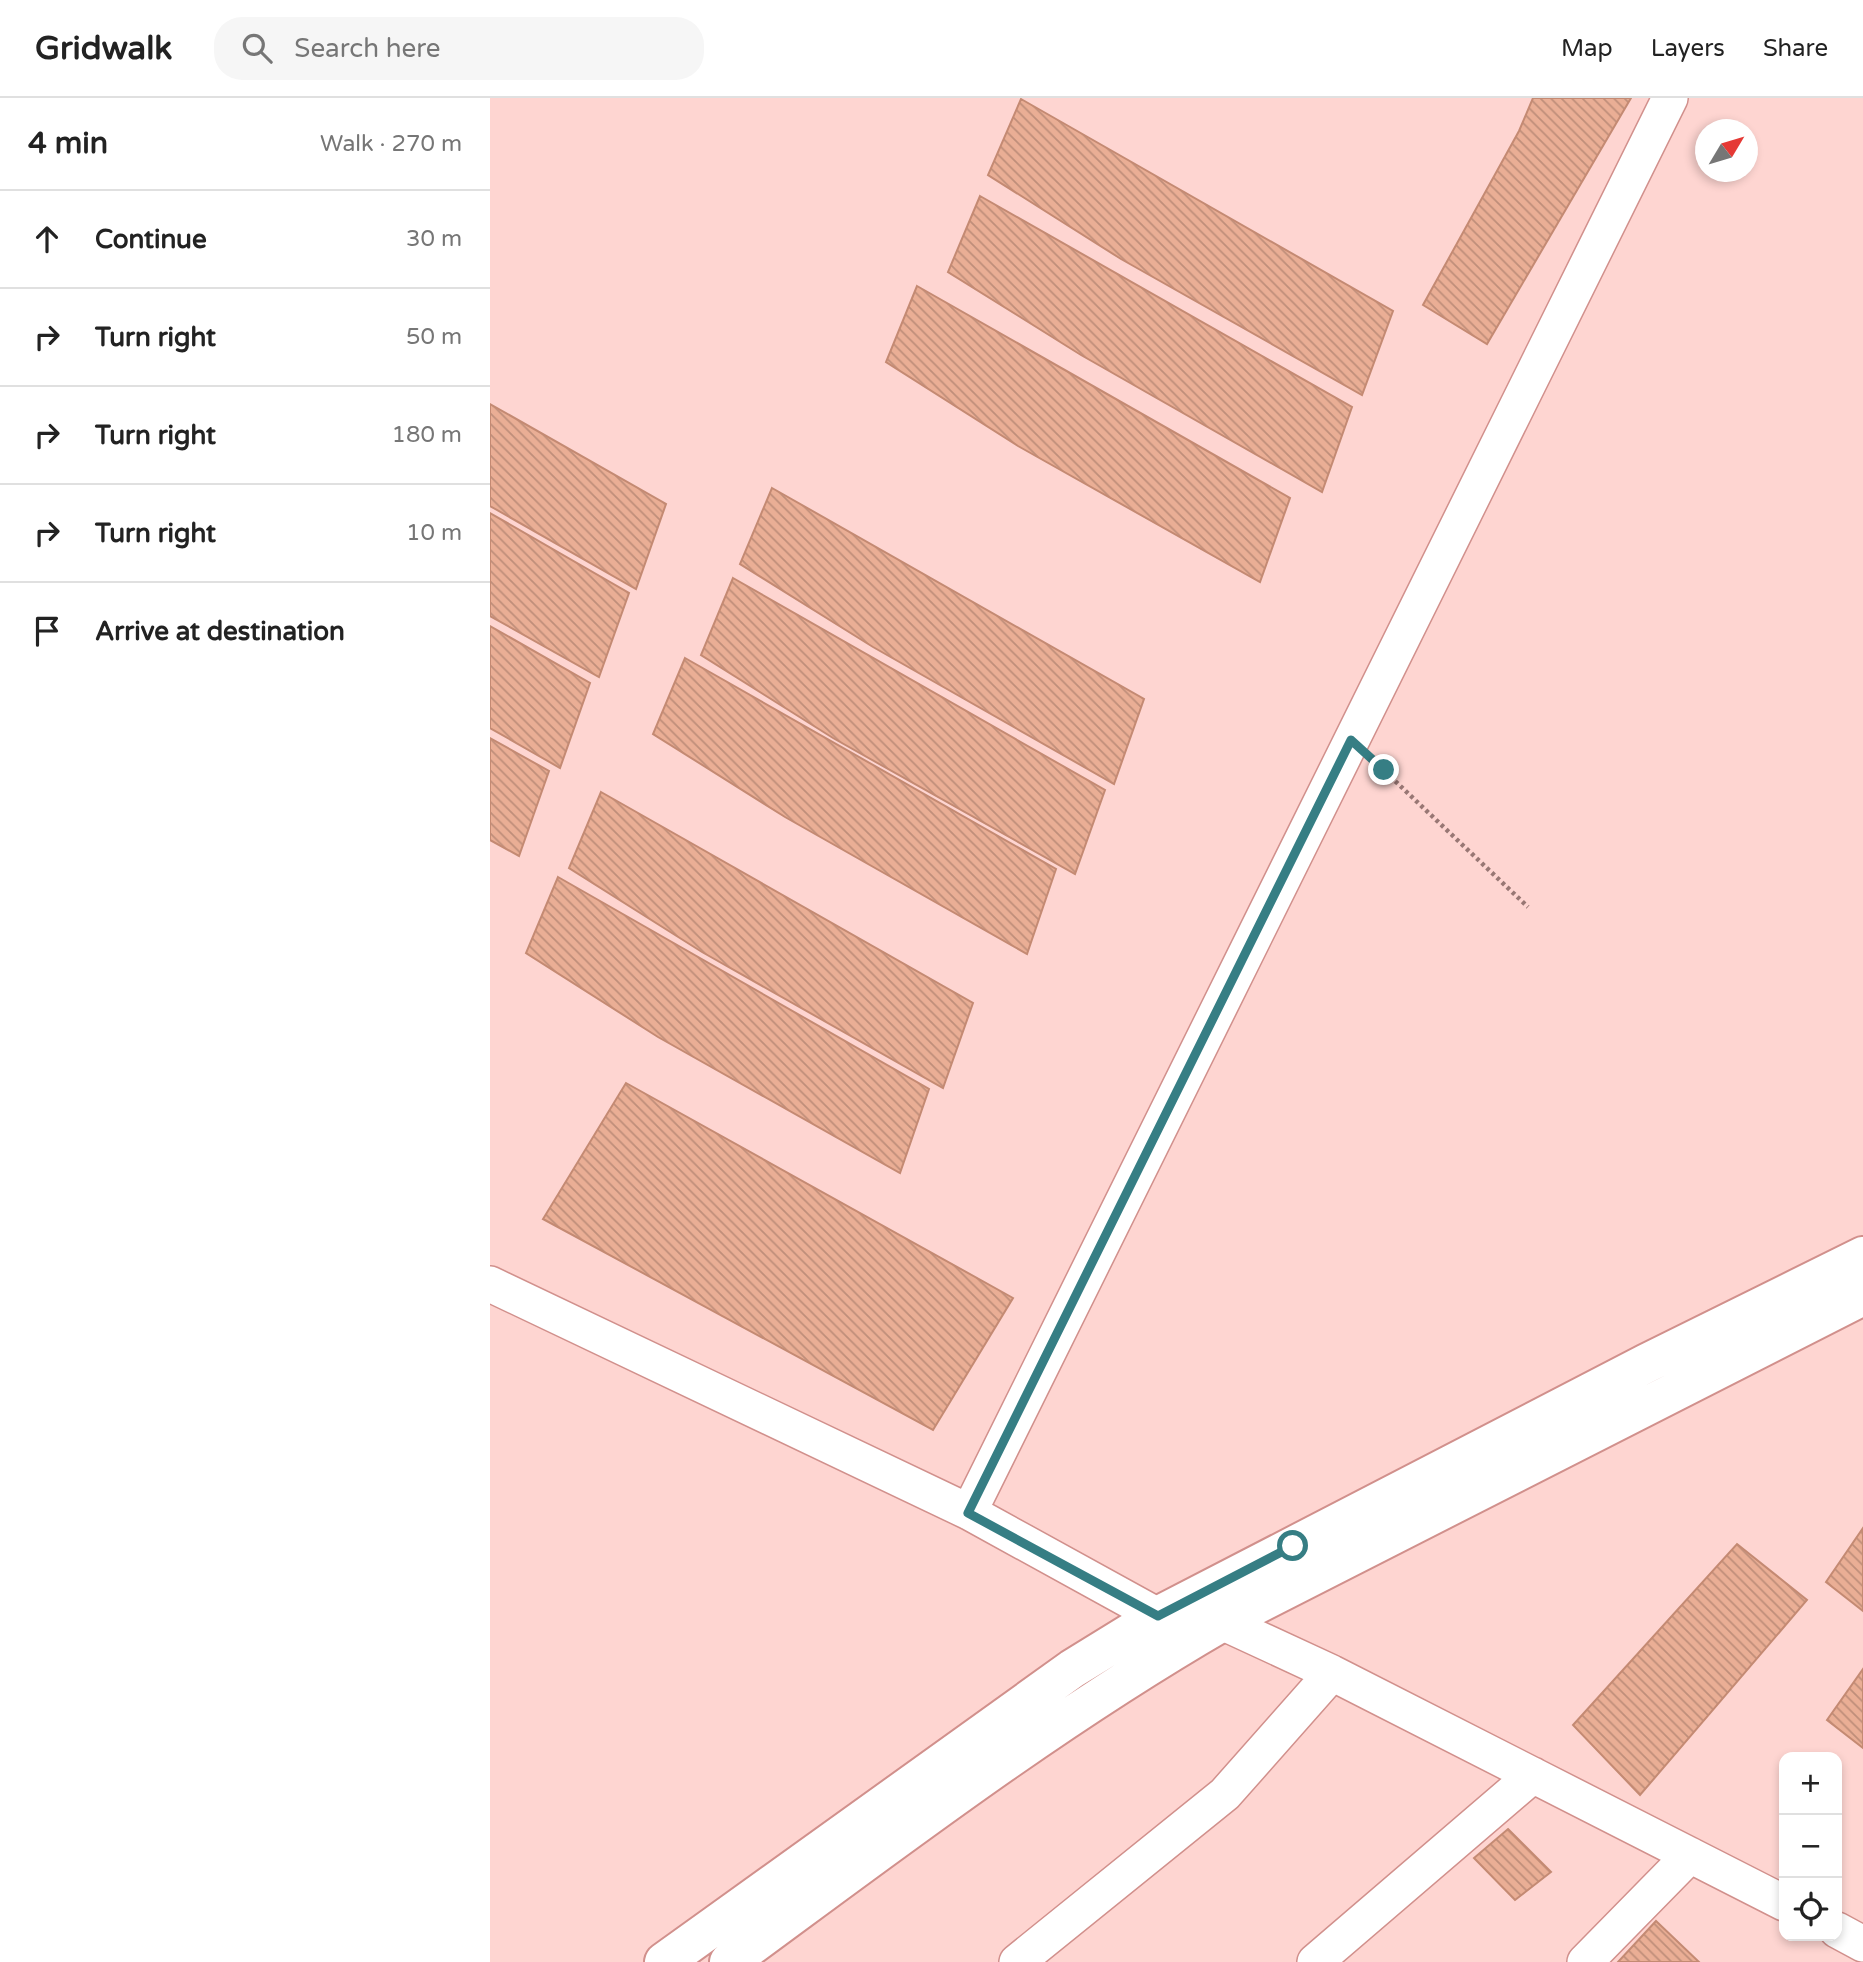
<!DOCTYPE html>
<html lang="en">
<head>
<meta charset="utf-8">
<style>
	:root { --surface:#fff; --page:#f6f6f6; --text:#222; --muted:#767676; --line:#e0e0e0 }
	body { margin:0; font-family:"Varela Round",sans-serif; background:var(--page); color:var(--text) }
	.controls { position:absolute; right:21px; bottom:21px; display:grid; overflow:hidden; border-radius:14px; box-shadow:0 4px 10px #0003 }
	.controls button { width:63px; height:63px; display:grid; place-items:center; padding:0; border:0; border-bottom:2px solid var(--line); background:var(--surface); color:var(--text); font:35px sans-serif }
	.compass { position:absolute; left:1205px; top:21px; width:63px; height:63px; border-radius:50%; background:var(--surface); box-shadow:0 4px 10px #0003; rotate:52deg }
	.stop { position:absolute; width:21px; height:21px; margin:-16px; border:5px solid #367e84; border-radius:50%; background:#fff }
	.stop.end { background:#367e84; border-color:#fff; box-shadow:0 2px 7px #0008 }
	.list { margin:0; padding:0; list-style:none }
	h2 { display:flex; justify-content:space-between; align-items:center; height:91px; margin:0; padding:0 28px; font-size:30px }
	h2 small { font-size:23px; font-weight:400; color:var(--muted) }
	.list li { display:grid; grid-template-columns:46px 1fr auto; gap:21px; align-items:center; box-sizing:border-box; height:98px; padding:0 28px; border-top:2px solid var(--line) }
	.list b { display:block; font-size:26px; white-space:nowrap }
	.list em { font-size:23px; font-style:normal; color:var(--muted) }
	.icon { flex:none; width:38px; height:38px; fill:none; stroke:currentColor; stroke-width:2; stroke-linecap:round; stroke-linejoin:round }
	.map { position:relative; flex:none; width:1373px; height:1864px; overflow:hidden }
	header { display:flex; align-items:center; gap:42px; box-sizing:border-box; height:98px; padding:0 35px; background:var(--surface); border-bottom:2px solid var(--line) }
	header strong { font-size:33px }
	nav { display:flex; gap:38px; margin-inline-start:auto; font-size:24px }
	.search { width:490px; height:63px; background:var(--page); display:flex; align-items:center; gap:18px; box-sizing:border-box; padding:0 24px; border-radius:28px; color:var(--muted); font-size:26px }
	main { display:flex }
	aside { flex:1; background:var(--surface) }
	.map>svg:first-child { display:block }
</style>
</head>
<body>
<header>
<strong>Gridwalk</strong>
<div class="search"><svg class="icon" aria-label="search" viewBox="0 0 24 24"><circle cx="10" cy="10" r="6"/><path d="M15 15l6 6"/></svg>Search here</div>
<nav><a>Map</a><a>Layers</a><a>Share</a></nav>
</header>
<main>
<aside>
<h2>4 min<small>Walk · 270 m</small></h2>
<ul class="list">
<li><svg class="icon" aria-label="ahead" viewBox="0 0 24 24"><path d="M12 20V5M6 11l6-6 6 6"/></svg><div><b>Continue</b></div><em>30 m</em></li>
<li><svg class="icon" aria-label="right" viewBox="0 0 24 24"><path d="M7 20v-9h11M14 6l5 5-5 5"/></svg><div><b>Turn right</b></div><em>50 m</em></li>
<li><svg class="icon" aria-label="right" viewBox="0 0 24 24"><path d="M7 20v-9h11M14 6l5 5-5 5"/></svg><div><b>Turn right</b></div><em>180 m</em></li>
<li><svg class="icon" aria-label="right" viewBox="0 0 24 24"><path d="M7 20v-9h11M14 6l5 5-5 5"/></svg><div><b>Turn right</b></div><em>10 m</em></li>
<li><svg class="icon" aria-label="arrive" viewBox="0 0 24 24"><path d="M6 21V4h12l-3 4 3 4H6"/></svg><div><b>Arrive at destination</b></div></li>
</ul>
</aside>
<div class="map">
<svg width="1373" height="1864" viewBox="0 0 1373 1864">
	<defs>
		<pattern id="building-back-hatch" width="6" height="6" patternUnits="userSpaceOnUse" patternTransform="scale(1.75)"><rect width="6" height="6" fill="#eaae95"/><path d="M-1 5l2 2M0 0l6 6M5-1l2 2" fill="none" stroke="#bf8e7a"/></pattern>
	</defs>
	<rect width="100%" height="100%" fill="#fed5d1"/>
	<!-- building -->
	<path fill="url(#building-back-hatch)" stroke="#c48a73" stroke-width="2" d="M1043,0H1141L997,246L933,207L1029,33Z
		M531,1L903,213L872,297L631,161L498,77Z
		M490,98L862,309L832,394L591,257L458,174Z
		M427,188L800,400L770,484L528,348L396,264Z
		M0,306L176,406L146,491L0,408Z
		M282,390L654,601L624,686L383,549L250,466Z
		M0,415L139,495L109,579L0,518Z
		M243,480L615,692L585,776L343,640L211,557Z
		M0,528L100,585L70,670L0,630Z
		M195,560L566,771L537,856L295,719L163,636Z
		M0,640L59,673L29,758L0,742Z
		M111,694L483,905L453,990L212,854L79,770Z
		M68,779L439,991L410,1075L168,939L36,855Z
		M136,985L523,1200L443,1332L53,1121Z
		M1373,1430V1513L1336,1484Z
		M1247,1446L1317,1502L1150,1697L1083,1627Z
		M1373,1571V1650L1337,1622Z
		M1018,1731L1061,1774L1025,1802L984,1760Z
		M1166,1823L1209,1864H1128Z"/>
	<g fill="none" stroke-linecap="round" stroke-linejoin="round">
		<!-- street casing -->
		<g stroke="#d1908c" stroke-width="38">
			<path id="street" d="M0,1186L479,1414L668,1518L732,1524L842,1575L1294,1805
				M479,1414L1180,0
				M1347,1832L1373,1846
				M527,1864L735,1696L842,1575
				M825,1864L1043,1677
				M1095,1864L1200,1757"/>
		</g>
		<!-- secondary casing -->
		<g stroke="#d1908c" stroke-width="42">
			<path id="secondary" d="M174,1864L582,1571L668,1518L1157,1265L1373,1158
				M239,1864C400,1746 559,1624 732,1524L1373,1198"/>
		</g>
		<!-- path -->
		<path stroke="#987774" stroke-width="4.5" stroke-dasharray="3.5 3.5" stroke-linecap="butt" d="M885,664L1038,809"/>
		<!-- street -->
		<use href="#street" stroke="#fff" stroke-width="35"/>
		<!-- secondary -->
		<use href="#secondary" stroke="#fff" stroke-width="38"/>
	</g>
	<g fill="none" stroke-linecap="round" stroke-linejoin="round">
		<!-- route -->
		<path stroke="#367e84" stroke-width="9" d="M803,1448L668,1518L478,1415L861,642L894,672"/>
	</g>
</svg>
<div class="controls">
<button>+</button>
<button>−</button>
<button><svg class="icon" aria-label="locate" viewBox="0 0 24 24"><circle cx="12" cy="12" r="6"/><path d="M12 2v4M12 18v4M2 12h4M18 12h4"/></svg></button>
</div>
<svg class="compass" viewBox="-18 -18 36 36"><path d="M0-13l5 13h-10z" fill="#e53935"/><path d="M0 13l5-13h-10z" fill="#767676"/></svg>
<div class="stop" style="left:803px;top:1448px"></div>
<div class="stop end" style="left:894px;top:672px"></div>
</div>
</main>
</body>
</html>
